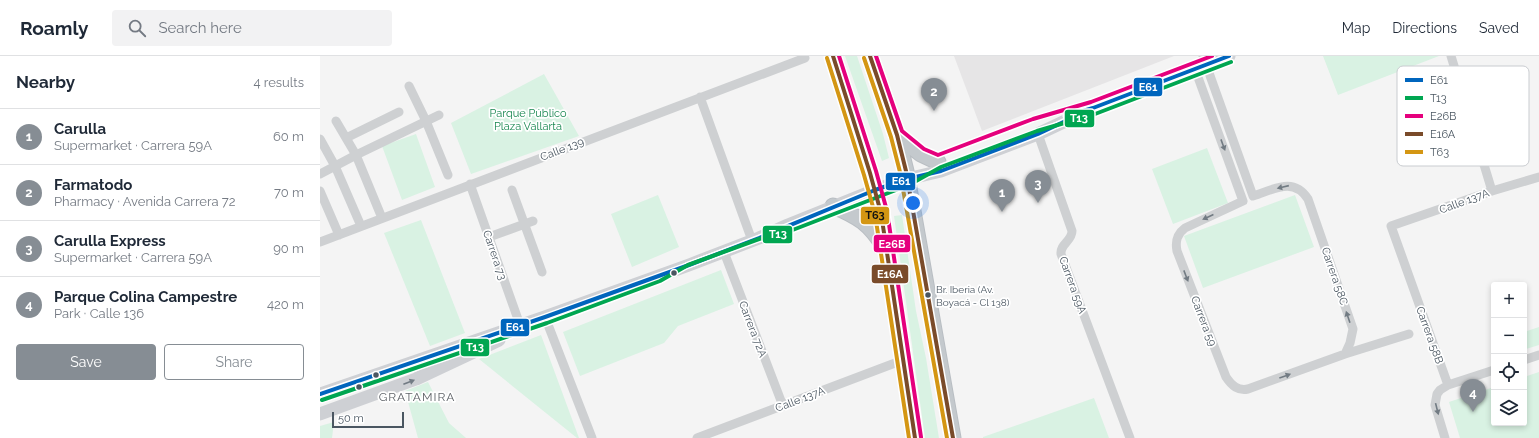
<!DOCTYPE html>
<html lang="en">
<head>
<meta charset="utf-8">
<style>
	:root { --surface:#fff; --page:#f2f2f3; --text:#1f2937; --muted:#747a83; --line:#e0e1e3; --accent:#868d94 }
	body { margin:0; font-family:Raleway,sans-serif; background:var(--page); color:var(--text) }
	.controls { position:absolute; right:12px; bottom:12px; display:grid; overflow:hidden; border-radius:4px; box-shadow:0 2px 6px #0003 }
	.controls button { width:36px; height:36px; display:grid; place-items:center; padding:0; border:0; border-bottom:1px solid var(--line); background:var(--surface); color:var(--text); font:20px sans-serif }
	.scale { position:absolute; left:12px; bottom:10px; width:72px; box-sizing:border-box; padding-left:4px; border:2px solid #4a5661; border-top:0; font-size:11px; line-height:14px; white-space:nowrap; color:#4a5661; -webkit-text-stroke:3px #fff; paint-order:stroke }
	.you { position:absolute; left:593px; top:147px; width:14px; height:14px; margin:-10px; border:3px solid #fff; border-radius:50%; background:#1a73e8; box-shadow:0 0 0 6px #1a73e833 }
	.badge { display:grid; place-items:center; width:26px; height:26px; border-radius:50%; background:var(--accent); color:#fff; font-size:13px; font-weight:700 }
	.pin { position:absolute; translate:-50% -33px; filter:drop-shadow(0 1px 2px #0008) }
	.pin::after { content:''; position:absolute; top:21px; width:14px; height:12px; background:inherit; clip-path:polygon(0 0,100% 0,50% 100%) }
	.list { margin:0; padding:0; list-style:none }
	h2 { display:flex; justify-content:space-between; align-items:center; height:52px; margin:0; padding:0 16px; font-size:17px }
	h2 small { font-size:13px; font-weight:400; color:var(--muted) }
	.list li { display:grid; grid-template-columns:26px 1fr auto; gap:12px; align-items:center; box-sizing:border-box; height:56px; padding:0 16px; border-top:1px solid var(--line) }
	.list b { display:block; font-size:15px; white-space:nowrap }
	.list p { margin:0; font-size:13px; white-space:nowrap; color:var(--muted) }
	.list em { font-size:13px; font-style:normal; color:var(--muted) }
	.actions { display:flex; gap:8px; padding:12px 16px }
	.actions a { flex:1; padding:9px 0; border:1px solid var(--accent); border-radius:4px; text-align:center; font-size:14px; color:var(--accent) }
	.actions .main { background:var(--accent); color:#fff }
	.icon { flex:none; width:22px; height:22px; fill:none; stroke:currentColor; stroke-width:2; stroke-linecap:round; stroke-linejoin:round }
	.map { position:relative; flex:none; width:1219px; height:382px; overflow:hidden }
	header { display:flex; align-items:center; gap:24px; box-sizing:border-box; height:56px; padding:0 20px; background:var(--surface); border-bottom:1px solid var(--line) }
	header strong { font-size:19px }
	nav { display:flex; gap:22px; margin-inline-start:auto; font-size:14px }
	.search { width:280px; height:36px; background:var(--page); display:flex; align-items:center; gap:10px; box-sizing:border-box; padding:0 14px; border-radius:4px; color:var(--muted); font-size:15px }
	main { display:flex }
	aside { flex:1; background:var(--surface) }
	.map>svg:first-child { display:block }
</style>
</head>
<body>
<header>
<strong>Roamly</strong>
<div class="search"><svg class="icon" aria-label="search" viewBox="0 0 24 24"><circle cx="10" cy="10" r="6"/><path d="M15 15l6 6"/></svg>Search here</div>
<nav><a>Map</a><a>Directions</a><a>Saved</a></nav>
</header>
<main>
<aside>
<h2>Nearby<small>4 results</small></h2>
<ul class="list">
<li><span class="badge">1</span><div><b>Carulla</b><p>Supermarket · Carrera 59A</p></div><em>60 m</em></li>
<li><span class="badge">2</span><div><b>Farmatodo</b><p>Pharmacy · Avenida Carrera 72</p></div><em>70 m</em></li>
<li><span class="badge">3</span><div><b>Carulla Express</b><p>Supermarket · Carrera 59A</p></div><em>90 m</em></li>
<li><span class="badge">4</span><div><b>Parque Colina Campestre</b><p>Park · Calle 136</p></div><em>420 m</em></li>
</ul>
<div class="actions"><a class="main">Save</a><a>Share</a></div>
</aside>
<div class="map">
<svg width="1219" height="382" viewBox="0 0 1219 382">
	<rect width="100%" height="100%" fill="#f4f4f4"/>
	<!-- education -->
	<path fill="#e6e5e6" d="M634,0H854L662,75Z"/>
	<!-- green -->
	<path fill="#d9f2e3" d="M525,0H537L563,78L569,102L562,105Z
		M1003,0H1119L1018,39Z
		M224,18L259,80L151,118L131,67Z
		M96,78L115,131L82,144L62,90Z
		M887,92L908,147L853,168L832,113Z
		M338,139L359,191L312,211L291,158Z
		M975,139L994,191L883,232L864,180Z
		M582,159L596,255L606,302L619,382H605L574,160Z
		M101,164L145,277L110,290L64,177Z
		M401,214L414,248L358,270L344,287L260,320L243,276Z
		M1219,271V289L1206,293L1204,288V276Z
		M221,279L259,382H257L159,303Z
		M1219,316V382H1140L1129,346L1174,331V367H1204V321Z
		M108,326L129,367L146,382H98L85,335Z
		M774,342L789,382H663V381Z
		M14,366L12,382H0V370Z"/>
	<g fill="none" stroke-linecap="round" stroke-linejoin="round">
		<!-- trunk casing -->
		<g stroke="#b9bec3" stroke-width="17">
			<path id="trunk" d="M513,0L550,117L561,157L595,382
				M550,0L577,79L586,115L633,382
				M577,79L601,98L618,106
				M513,150C538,160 550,168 564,191"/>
		</g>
		<!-- minor -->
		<path stroke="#ced0d2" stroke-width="9" d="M883,0L933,140C953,134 973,120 988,143L1033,273L1030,287L1025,298
			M1131,0L1172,135
			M875,13L923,145L865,172C857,178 855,185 857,195L906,321C912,330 918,335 928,333L1025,298L1089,278
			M89,30L106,65L128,119
			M380,41L430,179
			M16,65L36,99L62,162
			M718,78L752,175C752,185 740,188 741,198L810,382
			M26,82L79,56
			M0,83L15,110L41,170
			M0,118L36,99L119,59
			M150,128L200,269
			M192,134L222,216
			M0,135L19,179
			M169,181L213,165
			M0,186L485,2
			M404,196L463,350
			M225,261L272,382
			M1204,304L1219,299
			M1128,329L1071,170L1172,135L1219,121
			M377,382L583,304
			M1125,382L1115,349L1117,338L1120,334L1128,329L1174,314"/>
		<!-- secondary -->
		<path stroke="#ced0d4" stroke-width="13" d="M765,54L909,0
			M0,338L225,261L369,209L439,182L468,169L555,134L587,123L621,115L718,78L773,52
			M0,358L96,323L179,284"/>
		<!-- trunk -->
		<use href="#trunk" stroke="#c4c9cd" stroke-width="15"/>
		<!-- bus-1 casing -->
		<g stroke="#fff" stroke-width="7">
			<path id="bus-1" d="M746,60L773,52L909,0
				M0,338L225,261L369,209L439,182L555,134L587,123L621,115L718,78L773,52"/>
		</g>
		<!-- bus-2 casing -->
		<g stroke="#fff" stroke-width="7">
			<path id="bus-2" d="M2,344L227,267L340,225L368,209L439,183L470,175L589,129L621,111L717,75L775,58L911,6"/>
		</g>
		<!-- bus-3 casing -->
		<g stroke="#fff" stroke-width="7">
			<path id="bus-3" d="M519,0L556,115L567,155L601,381
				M556,0L582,75L604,93L618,99L713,63L771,46L892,0"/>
		</g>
		<!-- bus-4 casing -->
		<g stroke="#fff" stroke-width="7">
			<path id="bus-4" d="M513,0L550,117L561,157L595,382
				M550,0L577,79L586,115L633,382"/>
		</g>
		<!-- bus-5 casing -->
		<g stroke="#fff" stroke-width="7">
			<path id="bus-5" d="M507,2L544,119L555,158L589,382
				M544,2L571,81L580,116L627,382"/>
		</g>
		<!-- bus-1 -->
		<use href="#bus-1" stroke="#0065bd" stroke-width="4"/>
		<!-- bus-2 -->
		<use href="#bus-2" stroke="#00a651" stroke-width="4"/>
		<!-- bus-3 -->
		<use href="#bus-3" stroke="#e5007d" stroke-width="4"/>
		<!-- bus-4 -->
		<use href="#bus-4" stroke="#7a4b2a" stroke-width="4"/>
		<!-- bus-5 -->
		<use href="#bus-5" stroke="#d49613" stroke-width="4"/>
	</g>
	<!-- one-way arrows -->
	<defs><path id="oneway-solid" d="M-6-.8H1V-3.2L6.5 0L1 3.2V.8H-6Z"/></defs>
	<g fill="#727b83">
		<use href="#oneway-solid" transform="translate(903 89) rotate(70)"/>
		<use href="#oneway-solid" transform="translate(963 131) rotate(167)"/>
		<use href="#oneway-solid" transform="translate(888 161) rotate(155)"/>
		<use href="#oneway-solid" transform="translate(866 220) rotate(69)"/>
		<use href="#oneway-solid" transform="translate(1028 261) rotate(-109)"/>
		<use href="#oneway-solid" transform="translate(965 320) rotate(-20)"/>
		<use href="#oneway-solid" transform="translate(1117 353) rotate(76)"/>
	</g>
	<use fill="#727b84" href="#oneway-solid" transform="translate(89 326) rotate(-21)"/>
	<!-- markers -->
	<g fill="#4a5661" stroke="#fff" stroke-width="1.5">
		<circle cx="354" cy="217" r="3.5"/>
		<circle cx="608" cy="239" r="3.5"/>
		<circle cx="56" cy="319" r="3.5"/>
		<circle cx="39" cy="331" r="3.5"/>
	</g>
	<g text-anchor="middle" stroke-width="3.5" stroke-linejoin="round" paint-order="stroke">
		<!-- bus labels -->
		<g font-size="10" fill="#4a5661" stroke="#fff" text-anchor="start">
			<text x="616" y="237">Br. Iberia (Av.<tspan x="616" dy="13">Boyacá - Cl 138)</tspan></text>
		</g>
		<!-- park labels -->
		<g font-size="11" fill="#17864f" stroke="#fff">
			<text x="208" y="61">Parque Público<tspan x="208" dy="13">Plaza Vallarta</tspan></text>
		</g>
		<!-- street labels -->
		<g font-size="11" fill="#4a5661" stroke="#fff">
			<text transform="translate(242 93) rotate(-21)" y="4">Calle 139</text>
			<text transform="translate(1144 145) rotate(-20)" y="4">Calle 137A</text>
			<text transform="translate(175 199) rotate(71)" y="4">Carrera 73</text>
			<text transform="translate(1015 220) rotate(71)" y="4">Carrera 58C</text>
			<text transform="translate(753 229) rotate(70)" y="4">Carrera 59A</text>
			<text transform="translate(884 265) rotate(69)" y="4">Carrera 59</text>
			<text transform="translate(433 273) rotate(69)" y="4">Carrera 72A</text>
			<text transform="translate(1110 279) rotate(70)" y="4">Carrera 58B</text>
			<text transform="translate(480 343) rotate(-21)" y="4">Calle 137A</text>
		</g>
		<!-- neighbourhood labels -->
		<g font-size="12" letter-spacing="1" fill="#5f6368" stroke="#fff">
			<text x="97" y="345">GRATAMIRA</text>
		</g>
	</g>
	<!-- legend -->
	<rect x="1077" y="10" width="132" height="100" rx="6" fill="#fff" stroke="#c9ccd0" stroke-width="1"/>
	<rect x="1085" y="22" width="18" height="4" fill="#0065bd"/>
	<rect x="1085" y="40" width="18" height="4" fill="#00a651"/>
	<rect x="1085" y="58" width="18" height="4" fill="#e5007d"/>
	<rect x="1085" y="76" width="18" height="4" fill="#7a4b2a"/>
	<rect x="1085" y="94" width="18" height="4" fill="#d49613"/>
	<g font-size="11" fill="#4a5661">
		<text x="1110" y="28">E61</text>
		<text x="1110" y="46">T13</text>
		<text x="1110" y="64">E26B</text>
		<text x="1110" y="82">E16A</text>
		<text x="1110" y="100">T63</text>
	</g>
	<g stroke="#fff" stroke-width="1.5">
		<rect x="813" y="21" width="30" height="20" rx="4" fill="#0065bd"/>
		<rect x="744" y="53" width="31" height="19" rx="4" fill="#00a651"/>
		<rect x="565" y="116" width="31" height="19" rx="4" fill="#0065bd"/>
		<rect x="540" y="150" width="30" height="19" rx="4" fill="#d49613"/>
		<rect x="442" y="169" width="31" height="19" rx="4" fill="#00a651"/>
		<rect x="553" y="178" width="38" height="19" rx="4" fill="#e5007d"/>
		<rect x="551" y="208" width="38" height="20" rx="4" fill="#7a4b2a"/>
		<rect x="180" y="262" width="30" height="19" rx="4" fill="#0065bd"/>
		<rect x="140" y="282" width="30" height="19" rx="4" fill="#00a651"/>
	</g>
	<g font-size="11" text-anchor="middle" font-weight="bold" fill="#fff">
		<text x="828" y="35">E61</text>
		<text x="759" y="66">T13</text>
		<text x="581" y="129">E61</text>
		<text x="458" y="182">T13</text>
		<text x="572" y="192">E26B</text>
		<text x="570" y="222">E16A</text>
		<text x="195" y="275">E61</text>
		<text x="155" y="295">T13</text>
	</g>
	<g font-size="11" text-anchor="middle" font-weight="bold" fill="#111">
		<text x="555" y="163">T63</text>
	</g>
</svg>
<div class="controls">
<button>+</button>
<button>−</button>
<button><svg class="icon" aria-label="locate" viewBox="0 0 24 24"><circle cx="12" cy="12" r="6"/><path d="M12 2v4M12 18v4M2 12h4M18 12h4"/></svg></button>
<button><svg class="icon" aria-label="layers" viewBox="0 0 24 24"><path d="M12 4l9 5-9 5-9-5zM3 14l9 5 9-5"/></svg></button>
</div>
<div class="scale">50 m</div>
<div class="you"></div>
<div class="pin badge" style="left:682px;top:156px">1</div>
<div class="pin badge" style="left:614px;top:55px">2</div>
<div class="pin badge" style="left:718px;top:147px">3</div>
<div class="pin badge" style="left:1153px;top:356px">4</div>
</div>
</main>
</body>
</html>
